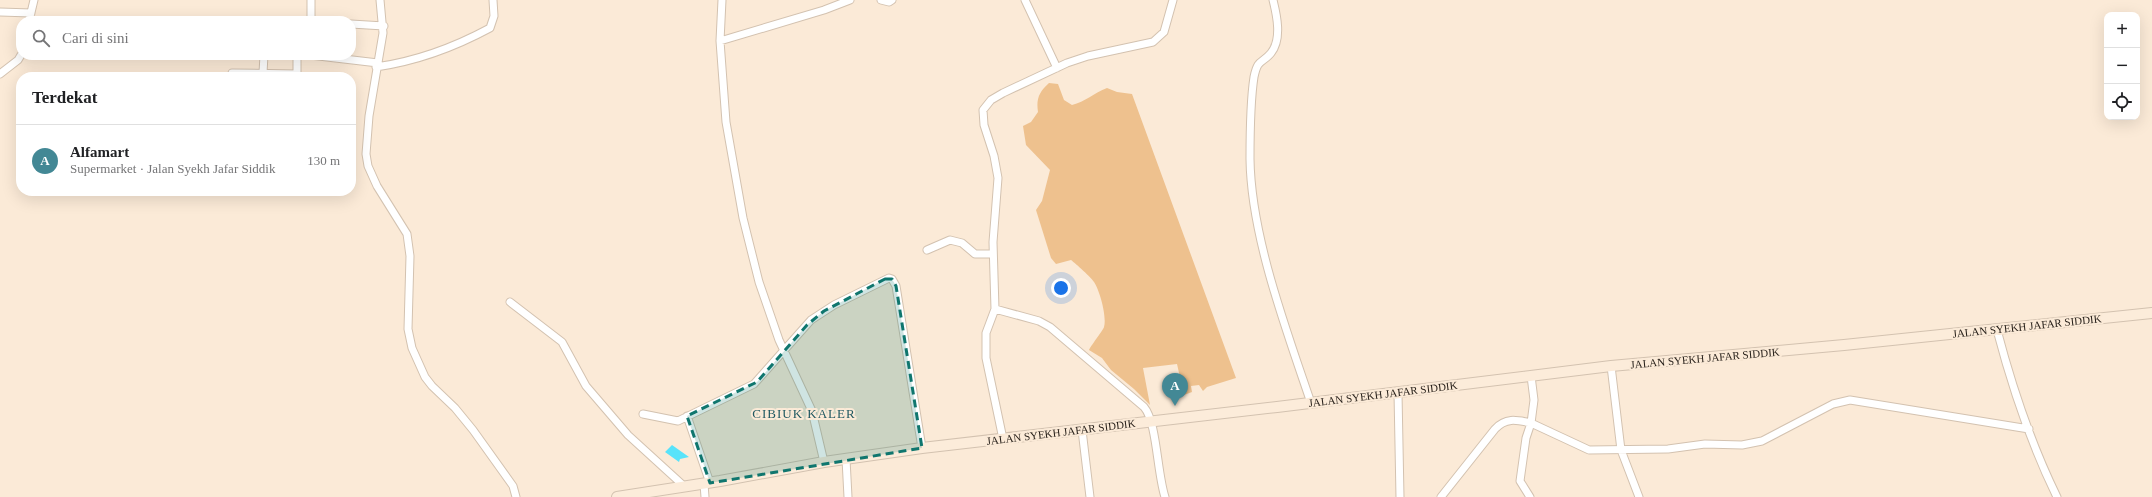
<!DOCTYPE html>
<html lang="id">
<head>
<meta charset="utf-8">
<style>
	:root { --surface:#fff; --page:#f6f6f6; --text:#202124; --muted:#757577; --line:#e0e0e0; --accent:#438895 }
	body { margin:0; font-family:"Times New Roman",serif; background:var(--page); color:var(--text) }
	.controls { position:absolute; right:12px; top:12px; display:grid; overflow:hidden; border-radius:8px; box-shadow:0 4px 16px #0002 }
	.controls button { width:36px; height:36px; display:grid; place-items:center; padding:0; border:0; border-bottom:1px solid var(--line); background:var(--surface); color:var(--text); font:20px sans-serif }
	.you { position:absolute; left:1061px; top:288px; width:14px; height:14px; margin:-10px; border:3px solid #fff; border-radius:50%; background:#1a73e8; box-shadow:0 0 0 6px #1a73e833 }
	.badge { display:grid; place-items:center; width:26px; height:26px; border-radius:50%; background:var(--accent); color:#fff; font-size:13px; font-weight:700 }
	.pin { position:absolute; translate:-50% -33px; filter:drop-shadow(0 1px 2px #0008) }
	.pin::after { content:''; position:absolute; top:21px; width:14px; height:12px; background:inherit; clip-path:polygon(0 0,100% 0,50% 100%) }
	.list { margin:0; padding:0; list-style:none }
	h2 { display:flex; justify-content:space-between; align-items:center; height:52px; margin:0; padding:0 16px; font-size:17px }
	h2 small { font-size:13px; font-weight:400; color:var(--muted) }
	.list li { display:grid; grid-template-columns:26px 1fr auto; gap:12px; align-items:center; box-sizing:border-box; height:72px; padding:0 16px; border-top:1px solid var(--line) }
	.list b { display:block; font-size:15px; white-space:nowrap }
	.list p { margin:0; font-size:13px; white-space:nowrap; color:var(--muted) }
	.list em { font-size:13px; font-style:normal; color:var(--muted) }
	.icon { flex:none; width:22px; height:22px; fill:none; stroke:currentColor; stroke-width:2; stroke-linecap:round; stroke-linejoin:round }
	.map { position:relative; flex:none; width:2152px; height:497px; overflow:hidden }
	.search { position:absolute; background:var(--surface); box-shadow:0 4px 16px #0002; left:16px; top:16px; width:340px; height:44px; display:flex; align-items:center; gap:10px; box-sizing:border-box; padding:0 14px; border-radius:16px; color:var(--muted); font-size:15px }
	.panel { position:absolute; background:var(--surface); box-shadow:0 4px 16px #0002; left:16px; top:72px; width:340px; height:124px; border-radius:16px }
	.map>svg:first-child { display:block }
</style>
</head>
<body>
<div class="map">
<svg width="2152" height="497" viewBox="0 0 2152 497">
	<rect width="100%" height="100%" fill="#fbead7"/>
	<!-- green -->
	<path fill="#eec18e" d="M1049,83L1058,84L1064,100L1072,105C1085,102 1094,93 1107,88L1117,92L1132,94L1236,378L1207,387L1203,391L1199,385L1191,386L1192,392L1184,395L1177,364L1143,368L1150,405L1134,389L1111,370L1102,358L1089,350C1092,344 1104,329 1104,327C1107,317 1100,291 1094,282C1091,277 1076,264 1071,260L1056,264L1051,258L1036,210L1042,201L1050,170L1026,145L1023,126L1031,122L1038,112C1036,99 1039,92 1049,83Z"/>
	<!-- water -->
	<path fill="#58e3fa" d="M672,445L689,457L680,459L679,462L665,452Z"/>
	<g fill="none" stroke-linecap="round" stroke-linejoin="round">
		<!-- street casing -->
		<g stroke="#d3c2b0" stroke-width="9">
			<path id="street" d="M380,0L383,33L369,116L366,154L368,166L377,186L407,234L410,256L408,329L412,348L425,377L432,386L455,408L473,430L513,486L516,497
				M722,0L720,41L726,122L743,218L759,282L779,340L812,411L824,462
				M881,0L889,2L892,0
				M1025,0L1057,68
				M1273,0C1277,16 1282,39 1271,53C1262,64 1258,58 1254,77C1250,103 1250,132 1250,159C1251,236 1286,329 1311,403
				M0,12L31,13
				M29,21L34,0
				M311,21V0
				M351,24L384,26
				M720,41L824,10L850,0
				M310,55L378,63
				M376,67C418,61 453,48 490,28L494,16L493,0
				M232,73L297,74V55
				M263,73L264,55
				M0,74L18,60L21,55
				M927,250L950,240L962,243L975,254H993
				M510,302L562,342L586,386L628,435L685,487
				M995,309L1039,321L1050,327L1144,407C1157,422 1157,473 1165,497
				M1997,330C2012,387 2031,444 2057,497
				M1611,366L1621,450L1639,497
				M1531,376L1534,400L1531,423L1589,450L1668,449L1705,444L1742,445L1762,441L1833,404L1850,400L2029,429
				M1398,393L1400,497
				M643,414L678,421L754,384L811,320L834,305L889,278L892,279L896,286L922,448
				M687,416L710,483
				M1082,430L1090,497
				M1003,439L986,358V333L995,309L993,242L998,178L994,156L984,125L983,110L991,100L1003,93L1067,63L1088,56L1153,42L1164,32L1173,0
				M846,459L848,497
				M704,484L705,497
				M1441,497L1495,429C1506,417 1517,420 1531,423L1526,438L1520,481L1530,497"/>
		</g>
		<!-- secondary casing -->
		<g stroke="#d3c2b0" stroke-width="12">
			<path id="secondary" d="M617,497L720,481L824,462L922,448L1277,407L1611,366L1844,345L2152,313"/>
		</g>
		<!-- street -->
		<use href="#street" stroke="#fff" stroke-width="7"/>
		<!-- secondary -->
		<use href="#secondary" stroke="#fcecda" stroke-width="10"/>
	</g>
	<!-- marked area -->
	<path fill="#0f766e" fill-opacity="0.2" stroke="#0f766e" stroke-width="3" stroke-dasharray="8 5" stroke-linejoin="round" d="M885,279H892L896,286L922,448L710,483L687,416L757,382L807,325L824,311Z"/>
	<g text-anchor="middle" stroke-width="4" stroke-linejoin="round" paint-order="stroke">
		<!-- street labels -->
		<g font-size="11" fill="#241d17" stroke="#fbead7">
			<text transform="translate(2027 326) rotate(-6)" y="4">JALAN SYEKH JAFAR SIDDIK</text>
			<text transform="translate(1705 358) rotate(-5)" y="4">JALAN SYEKH JAFAR SIDDIK</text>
			<text transform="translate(1383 394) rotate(-7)" y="4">JALAN SYEKH JAFAR SIDDIK</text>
			<text transform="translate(1061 432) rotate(-7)" y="4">JALAN SYEKH JAFAR SIDDIK</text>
		</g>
		<!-- quarter labels -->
		<g font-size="13" letter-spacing="1" fill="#1f5861" stroke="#fbead7">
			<text x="804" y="418">CIBIUK KALER</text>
		</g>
	</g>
</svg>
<div class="controls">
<button>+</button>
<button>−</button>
<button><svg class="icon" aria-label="locate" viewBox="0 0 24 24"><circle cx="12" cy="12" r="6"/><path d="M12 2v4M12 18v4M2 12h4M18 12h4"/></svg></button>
</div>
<div class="you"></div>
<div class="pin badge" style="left:1175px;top:406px">A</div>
<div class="search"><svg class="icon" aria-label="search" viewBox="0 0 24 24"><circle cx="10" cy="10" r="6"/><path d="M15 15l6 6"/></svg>Cari di sini</div>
<section class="panel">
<h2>Terdekat<small></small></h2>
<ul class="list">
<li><span class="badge">A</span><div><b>Alfamart</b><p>Supermarket · Jalan Syekh Jafar Siddik</p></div><em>130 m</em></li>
</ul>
</section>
</div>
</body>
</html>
